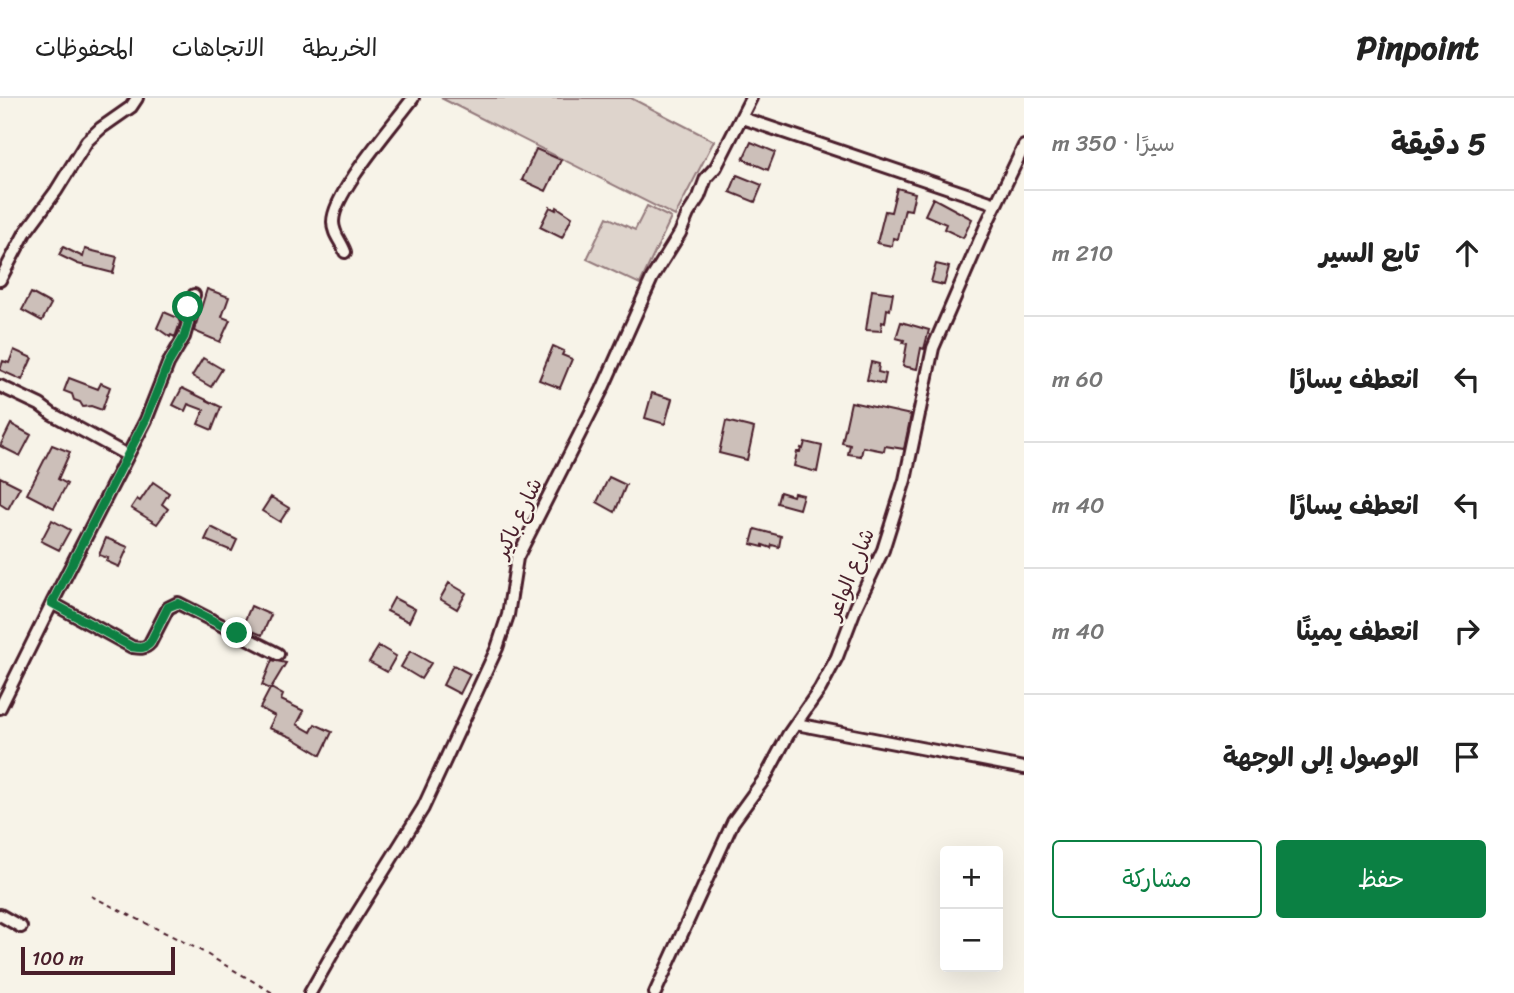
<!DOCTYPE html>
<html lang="ar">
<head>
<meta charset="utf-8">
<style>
	:root { --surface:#fff; --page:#f2f2f2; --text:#222; --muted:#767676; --line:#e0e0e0; --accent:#0b8043 }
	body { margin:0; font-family:Sriracha,"Playpen Sans Arabic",sans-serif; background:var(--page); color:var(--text); direction:rtl }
	.controls { position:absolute; right:21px; bottom:21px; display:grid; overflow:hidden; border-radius:7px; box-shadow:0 7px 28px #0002 }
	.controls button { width:63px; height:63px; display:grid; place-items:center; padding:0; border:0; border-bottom:2px solid var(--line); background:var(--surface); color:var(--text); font:35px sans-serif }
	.scale { position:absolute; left:21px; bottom:18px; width:154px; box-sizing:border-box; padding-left:7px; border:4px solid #4a1f2b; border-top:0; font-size:19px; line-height:24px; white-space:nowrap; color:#4a1f2b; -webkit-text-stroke:5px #f7f3e8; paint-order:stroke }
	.stop { position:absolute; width:21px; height:21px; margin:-16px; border:5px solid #0b8043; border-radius:50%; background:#fff }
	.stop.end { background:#0b8043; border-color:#fff; box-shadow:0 2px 7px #0008 }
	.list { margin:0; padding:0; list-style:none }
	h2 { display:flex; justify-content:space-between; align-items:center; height:91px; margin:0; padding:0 28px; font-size:30px }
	h2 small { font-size:23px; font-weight:400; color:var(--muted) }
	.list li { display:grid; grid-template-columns:46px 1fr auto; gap:21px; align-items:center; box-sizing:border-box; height:126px; padding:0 28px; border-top:2px solid var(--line) }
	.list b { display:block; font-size:26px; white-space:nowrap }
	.list em { font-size:23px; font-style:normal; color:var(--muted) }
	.actions { display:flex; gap:14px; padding:21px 28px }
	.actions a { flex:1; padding:16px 0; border:2px solid var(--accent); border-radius:7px; text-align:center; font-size:24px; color:var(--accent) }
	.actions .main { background:var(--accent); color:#fff }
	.icon { flex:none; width:38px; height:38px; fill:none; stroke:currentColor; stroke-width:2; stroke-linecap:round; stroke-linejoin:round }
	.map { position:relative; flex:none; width:1024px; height:895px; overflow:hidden; direction:ltr }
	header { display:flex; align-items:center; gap:42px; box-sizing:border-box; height:98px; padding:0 35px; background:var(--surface); border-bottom:2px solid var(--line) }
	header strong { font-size:33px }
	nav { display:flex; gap:38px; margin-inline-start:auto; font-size:24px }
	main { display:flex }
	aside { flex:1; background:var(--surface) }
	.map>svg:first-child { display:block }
</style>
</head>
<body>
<header>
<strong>Pinpoint</strong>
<nav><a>الخريطة</a><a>الاتجاهات</a><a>المحفوظات</a></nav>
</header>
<main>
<aside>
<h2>5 دقيقة<small>سيرًا · 350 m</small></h2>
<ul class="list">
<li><svg class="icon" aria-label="ahead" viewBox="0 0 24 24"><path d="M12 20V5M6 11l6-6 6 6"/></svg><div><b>تابع السير</b></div><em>210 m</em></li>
<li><svg class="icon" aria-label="left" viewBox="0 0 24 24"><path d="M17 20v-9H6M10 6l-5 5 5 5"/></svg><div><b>انعطف يسارًا</b></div><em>60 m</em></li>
<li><svg class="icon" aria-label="left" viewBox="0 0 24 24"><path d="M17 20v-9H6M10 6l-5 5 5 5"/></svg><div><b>انعطف يسارًا</b></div><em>40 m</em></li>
<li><svg class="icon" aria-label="right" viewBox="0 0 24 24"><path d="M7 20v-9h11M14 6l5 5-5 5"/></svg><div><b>انعطف يمينًا</b></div><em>40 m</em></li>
<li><svg class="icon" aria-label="arrive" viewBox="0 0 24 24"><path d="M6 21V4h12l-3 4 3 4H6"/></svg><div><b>الوصول إلى الوجهة</b></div></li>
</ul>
<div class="actions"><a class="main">حفظ</a><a>مشاركة</a></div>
</aside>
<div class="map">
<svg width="1024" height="895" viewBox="0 0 1024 895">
	<rect width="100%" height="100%" fill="#f7f3e8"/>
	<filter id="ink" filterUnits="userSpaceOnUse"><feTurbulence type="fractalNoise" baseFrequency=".0143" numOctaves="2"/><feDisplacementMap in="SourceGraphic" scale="14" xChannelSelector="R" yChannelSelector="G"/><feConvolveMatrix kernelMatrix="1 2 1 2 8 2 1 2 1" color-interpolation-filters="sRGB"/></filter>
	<g filter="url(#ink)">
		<!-- green -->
		<path fill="#ded4cc" stroke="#947a7c" stroke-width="2" d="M441,0H631L714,43L675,118Z
			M647,108L671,120L640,186L587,161L607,119L635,132Z"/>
		<!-- building -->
		<path fill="#ccbfb9" stroke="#4a1f2b" stroke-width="2" d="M751,44L775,54L768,72L743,61Z
			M536,51L561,62L546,93L522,82Z
			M737,77L762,87L755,104L730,94Z
			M897,90L915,95L911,112L905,111L898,141L893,140L892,148L877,145L885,113L891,114Z
			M933,100L972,121L963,140L944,131L946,126L925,117Z
			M550,109L556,112L557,109L572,119L562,140L540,129Z
			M63,149L83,159L85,151L117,159L113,175L78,166L59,157Z
			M936,166L949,169L944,187L931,184Z
			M207,191L229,199L222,219L230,222L220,244L194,233Z
			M872,192L893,195L890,212L887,211L885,225L882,224L881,233L866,232Z
			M31,195L51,206L42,223L22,212Z
			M164,214L178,220L180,225L175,239L171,237L170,239L157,230Z
			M901,224L929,232L924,251L921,250L917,271L903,268L907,246L903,245L904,242L896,240Z
			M553,248L564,253L562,257L572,261L560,290L539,282Z
			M14,252L32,260L22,282L0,272L3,263L9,265Z
			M203,260L222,271L211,289L192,278Z
			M871,264L879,266L878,274L886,276L884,286L867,282Z
			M69,280L98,291L101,285L110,289L102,312L91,308L83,309L80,304L74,302L72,296L64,293Z
			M182,290L221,309L212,332L198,326L204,312L188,306L185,313L173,307Z
			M652,295L672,301L665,326L645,320Z
			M851,304L911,317L904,351L885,348L884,353L863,349L861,358L848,356L850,347L842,345Z
			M726,323L754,330L747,362L719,355Z
			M11,326L31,337L20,358L0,348Z
			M805,344L822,348L817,374L794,368L797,354H800L801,350L803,351Z
			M52,347L70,354L58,381L67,386L54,410L27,396Z
			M0,379L20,389L8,411L0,406Z
			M609,379L626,387L615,414L597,404Z
			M153,384L169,395L162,406L168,411L157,426L131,410L137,401L140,403Z
			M780,394L793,398L794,395L803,397L799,411L777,405Z
			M271,399L289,410L280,424L262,413Z
			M52,422L70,432L59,452L41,443Z
			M211,429L237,442L232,453L205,442Z
			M755,431L781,438L779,449L772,447L771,450L763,447V449L751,446Z
			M106,440L128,449L119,469L106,463L108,460L99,457Z
			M449,485L466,495L457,511L440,501Z
			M394,500L415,511L409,524L387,513Z
			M251,508L271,517L262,537L242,529Z
			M379,548L396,558L387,574L369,564Z
			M410,553L431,565L421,581L401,569Z
			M272,562L286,565L271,590L283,597L281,602L304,613L297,626L311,634L315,626L332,634L321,657L291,639L269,630L275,618L260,610L270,591L262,587Z
			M453,567L470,576L460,596L443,587Z"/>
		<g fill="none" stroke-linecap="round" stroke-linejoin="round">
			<!-- minor casing -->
			<g stroke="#4a1f2b" stroke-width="16">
				<path id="minor" d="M742,20L996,106
					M345,154C341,143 333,136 333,124C333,95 394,26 413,0
					M0,182L25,135L56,93L87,43L101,30L131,9L137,0
					M0,288L40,307L52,316L127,357
					M52,505L146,322L168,266L184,239L188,225L185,216L194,197
					M0,610L52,505L132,549C140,550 145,551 150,545L168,510L178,505L278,556
					M796,626L1024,670
					M0,817L21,829
					M310,895L335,851L423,710L497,550L508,517L517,460L602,292L652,180L680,135L688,116L699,99L706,80L716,69L751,0
					M655,895L733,724L765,680L788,637L820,591L837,559L856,509L883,452L905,382L933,250L988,123L1024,48"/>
			</g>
			<!-- path -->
			<path stroke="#4a1f2b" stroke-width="2" stroke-dasharray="5 5" stroke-linecap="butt" d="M91,798L196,850L273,895"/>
			<!-- minor -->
			<use href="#minor" stroke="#f7f3e8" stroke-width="10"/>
		</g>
	</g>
	<g fill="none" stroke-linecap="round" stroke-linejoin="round" filter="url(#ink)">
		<!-- route -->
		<path stroke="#0b8043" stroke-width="9" d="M188,209L185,216L188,225L184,239L168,266L146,321L52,505L132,549C140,550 145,551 150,545L168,509L178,505L237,535"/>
	</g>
	<g text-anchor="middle" stroke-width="5" stroke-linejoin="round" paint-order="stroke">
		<!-- street labels -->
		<g font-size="21" fill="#4a1f2b" stroke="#f7f3e8">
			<text transform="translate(518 420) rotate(-65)" y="7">شارع باكير</text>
			<text transform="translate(850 476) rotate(-68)" y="7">شارع الواعر</text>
		</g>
	</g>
</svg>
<div class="controls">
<button>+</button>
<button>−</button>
</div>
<div class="scale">100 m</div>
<div class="stop" style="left:188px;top:209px"></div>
<div class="stop end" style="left:237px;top:535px"></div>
</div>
</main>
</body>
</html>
